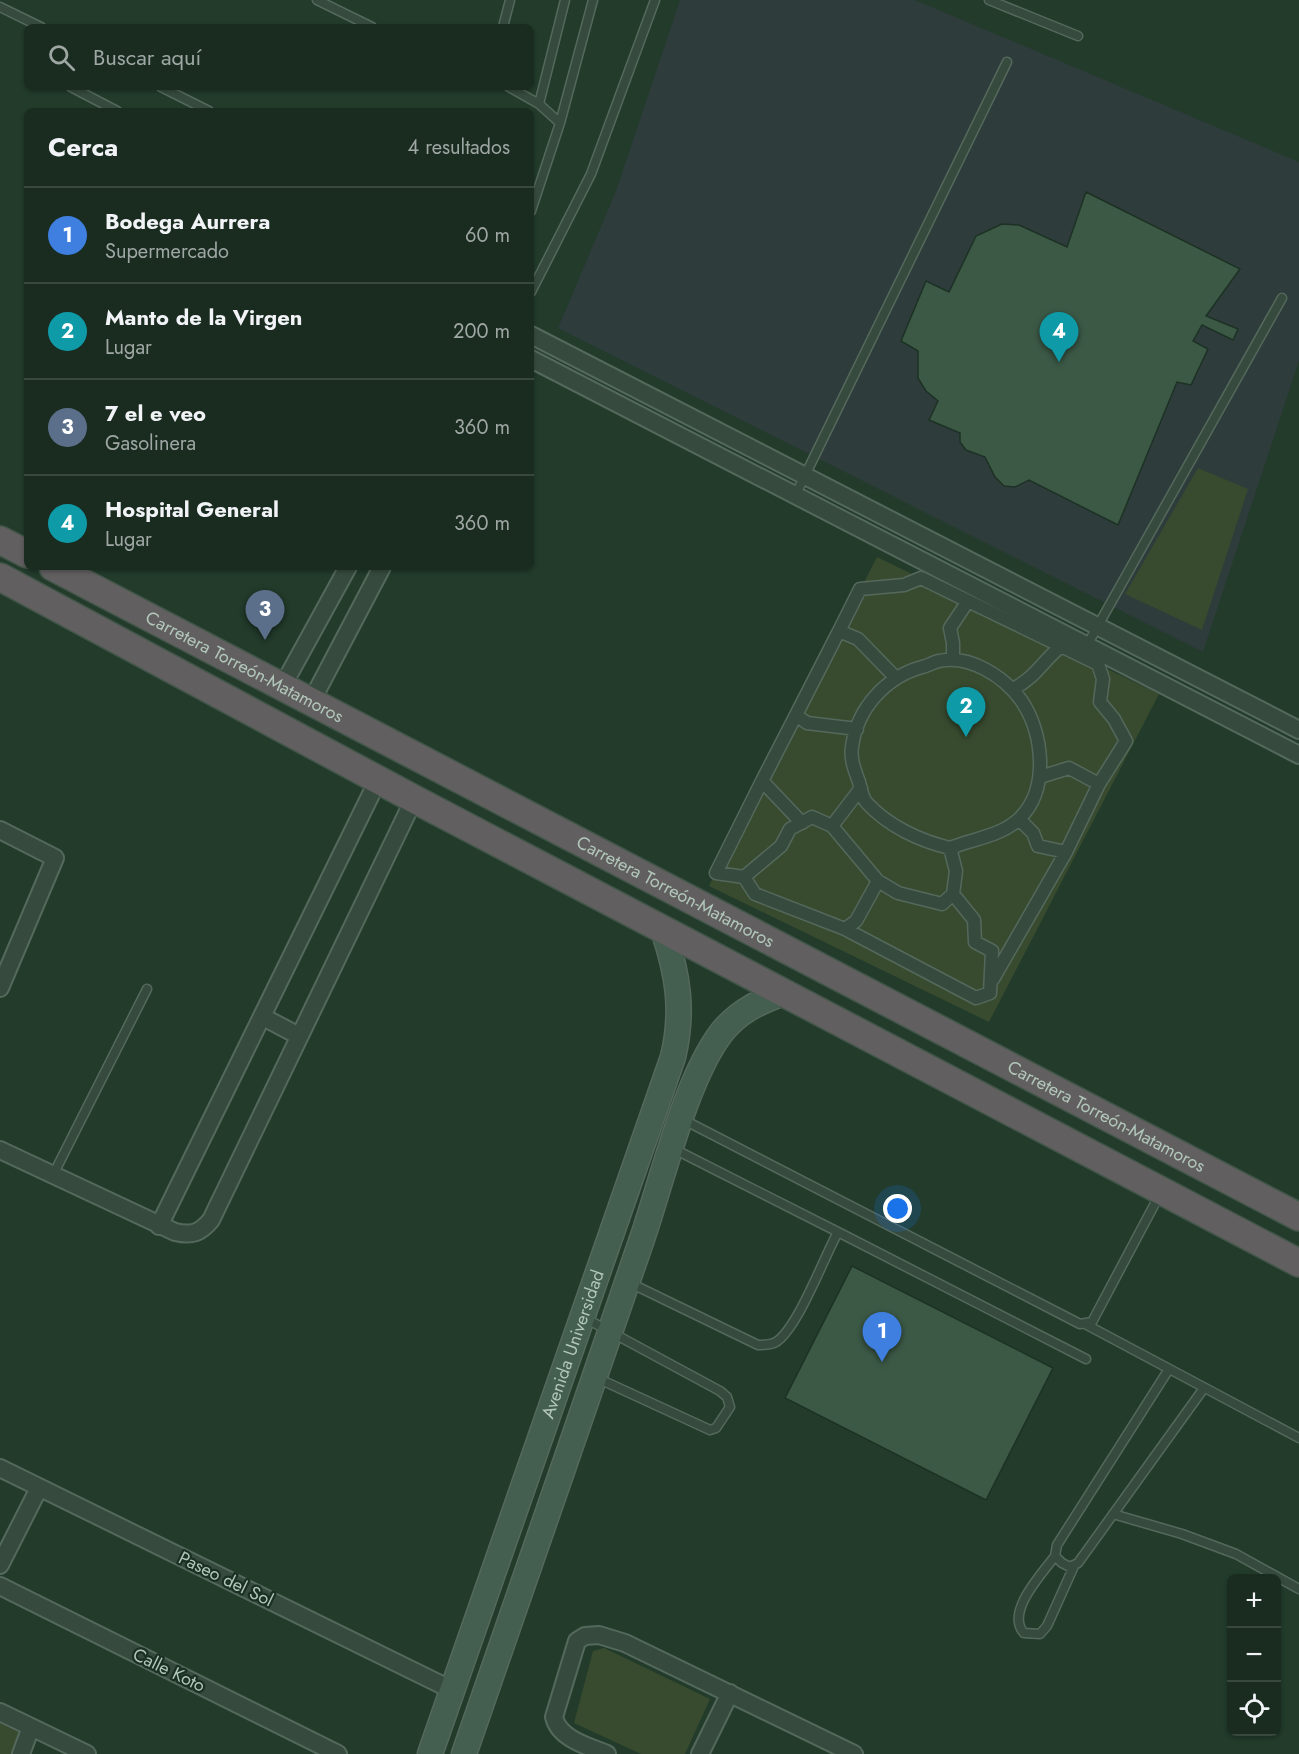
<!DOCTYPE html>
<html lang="es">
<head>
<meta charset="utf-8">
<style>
	:root { --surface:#1a2c20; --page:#27382d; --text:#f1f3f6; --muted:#9fa7a5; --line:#38483e; --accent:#85f8b3 }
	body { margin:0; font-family:Jost,sans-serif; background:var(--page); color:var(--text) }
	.controls { position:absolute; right:18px; bottom:18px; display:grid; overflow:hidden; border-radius:9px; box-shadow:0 2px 4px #0004 }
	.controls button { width:54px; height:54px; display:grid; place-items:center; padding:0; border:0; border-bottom:2px solid var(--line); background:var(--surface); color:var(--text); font:30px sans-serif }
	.you { position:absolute; left:898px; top:1209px; width:21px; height:21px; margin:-15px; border:4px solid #fff; border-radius:50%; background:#1a73e8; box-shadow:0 0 0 9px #1a73e833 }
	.badge { display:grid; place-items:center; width:39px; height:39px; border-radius:50%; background:var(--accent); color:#fff; font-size:20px; font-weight:700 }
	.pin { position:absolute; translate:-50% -50px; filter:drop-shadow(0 2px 3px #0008) }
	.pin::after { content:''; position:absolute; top:32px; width:21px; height:18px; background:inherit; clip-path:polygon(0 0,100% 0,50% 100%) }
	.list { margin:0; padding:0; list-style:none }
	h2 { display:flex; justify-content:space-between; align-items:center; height:78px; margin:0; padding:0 24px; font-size:26px }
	h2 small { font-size:20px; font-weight:400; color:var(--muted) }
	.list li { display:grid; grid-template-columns:39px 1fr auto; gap:18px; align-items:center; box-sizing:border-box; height:96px; padding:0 24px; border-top:2px solid var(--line) }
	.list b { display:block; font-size:22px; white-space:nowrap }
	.list p { margin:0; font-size:20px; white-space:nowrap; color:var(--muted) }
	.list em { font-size:20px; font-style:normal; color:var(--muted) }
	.icon { flex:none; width:33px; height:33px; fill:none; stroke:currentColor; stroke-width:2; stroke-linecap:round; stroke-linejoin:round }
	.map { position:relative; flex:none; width:1299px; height:1754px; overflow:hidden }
	.search { position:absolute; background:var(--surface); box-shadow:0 2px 4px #0004; left:24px; top:24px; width:510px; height:66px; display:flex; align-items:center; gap:15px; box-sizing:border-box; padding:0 21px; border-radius:9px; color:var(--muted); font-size:22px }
	.panel { position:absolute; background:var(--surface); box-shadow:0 2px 4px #0004; left:24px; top:108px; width:510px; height:462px; border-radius:9px }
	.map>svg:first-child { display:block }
</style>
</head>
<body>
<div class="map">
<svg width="1299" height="1754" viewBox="0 0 1299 1754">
	<rect width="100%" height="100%" fill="#223b2b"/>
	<!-- medical -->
	<path fill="#2e3c3b" d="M680,0H915L1299,162V361L1203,652L558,328L616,191Z"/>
	<!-- green -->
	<path fill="#384b2f" d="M1198,468L1248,489L1202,630L1125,594Z
		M877,557L1159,694L989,1022L709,886Z
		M604,1648L710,1699L685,1754H641L574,1723L593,1651Z
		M0,1718L25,1730L17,1754H0Z"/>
	<!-- building -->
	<path fill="#3c5946" stroke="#1d3225" stroke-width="1.5" d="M1086,192L1240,269L1206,316L1238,329L1233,340L1202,325L1193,341L1208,349L1191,385L1177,382L1118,525L1029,480L1015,487L1004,486L995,477L985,457L966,450L960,442V433L929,420L938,401L926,391L918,378V351L901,341L926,281L949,292L976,236L1002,224L1019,225L1067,247Z
		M852,1266L1053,1368L986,1500L785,1398Z"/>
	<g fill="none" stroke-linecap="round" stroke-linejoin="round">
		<!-- service casing -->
		<g stroke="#54695c" stroke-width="11">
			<path id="service" d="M317,0L372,27
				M989,0L1078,36
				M0,7L41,27
				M503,27L510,0
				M71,87L117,111
				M161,87L209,111
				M509,87L539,104L560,123
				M539,104L565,0
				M531,211L560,123L593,0
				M531,292L591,174L655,0
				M795,496L1007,62
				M1086,647L1282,298
				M682,1119L1080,1324L1092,1322L1160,1194
				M53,1175L147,989
				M838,1232L1086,1359
				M630,1283L758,1345C764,1345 771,1345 776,1342C798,1328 824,1257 838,1232L672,1148
				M583,1317L720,1391L727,1397L730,1407L716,1428L710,1430L597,1378
				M1085,1324L1299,1438
				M1169,1369L1057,1545L1055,1556L1062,1563L1070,1567L1078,1563L1204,1388
				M1113,1514L1182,1534L1236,1554L1299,1589
				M1055,1556C1042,1574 1005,1612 1024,1633L1040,1634L1047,1626L1074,1566"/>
		</g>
		<!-- pedestrian casing -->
		<g stroke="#54695c" stroke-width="15">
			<path id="pedestrian" d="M968,601L1061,646
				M839,631L860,589L904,585L921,578L968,601L950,628L953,643V660
				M1013,689C1037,676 1041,663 1061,646L1098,664L1103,679L1100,702L1114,719L1126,741L1099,784
				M796,715L839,631L858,639L895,677
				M1040,777L1069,768L1099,784L1066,852
				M762,781L796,715L807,723L857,729
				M832,826L861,788
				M950,848C972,839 1002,836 1020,818C1050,788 1043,732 1021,700C1004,677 970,654 939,661C933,662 928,666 922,667C886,677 857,708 852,747C850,759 855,771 859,782C861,789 862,798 867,803C888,826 920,841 950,848L956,871L953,894L974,920L975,942L992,951L990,993L976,998L845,929L856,921L878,881L898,893L942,904L953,894
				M744,877L716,873L762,781L802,823
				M845,929L755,894L744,877L781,846L790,829L812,817L832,826L878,881
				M993,979L1066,852L1038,846L1033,833L1019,819"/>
		</g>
		<!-- minor casing -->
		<g stroke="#54695c" stroke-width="20">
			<path id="minor" d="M531,335L1299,730
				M531,359L1299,755
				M282,687L348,567
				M311,702L382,567
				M0,830L55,858L0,988
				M263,1017L299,1036
				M0,1150L175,1232C192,1236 200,1233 211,1220L414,799
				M159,1226L378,780
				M0,1468L452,1690
				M0,1565L39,1488
				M0,1586L338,1754
				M0,1712L87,1754
				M21,1754L31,1727
				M607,1754C588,1746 559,1739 554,1717L577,1641L585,1636L599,1635L625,1643L854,1754
				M700,1754L730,1693"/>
		</g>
		<!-- secondary casing -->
		<g stroke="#54695c" stroke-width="27">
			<g id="secondary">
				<path id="s1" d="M430,1754L673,1057C684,1011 678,974 663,930"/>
				<path d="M464,1754C524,1582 583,1411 642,1239C662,1181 686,1078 722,1032C739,1011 759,1002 783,993"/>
			</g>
		</g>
		<!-- trunk casing -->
		<g stroke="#415649" stroke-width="30">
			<g id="trunk">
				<path d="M0,540L27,554"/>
				<path id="s2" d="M53,567L1299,1217"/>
				<path d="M0,577L414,799L1299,1263"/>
			</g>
		</g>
		<!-- service -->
		<use href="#service" stroke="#364b3e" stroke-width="8"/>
		<!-- pedestrian -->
		<use href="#pedestrian" stroke="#364b3e" stroke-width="12"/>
		<!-- minor -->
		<use href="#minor" stroke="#364b3e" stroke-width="16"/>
		<!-- secondary -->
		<use href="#secondary" stroke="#445e4f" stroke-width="24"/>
		<!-- trunk -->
		<use href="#trunk" stroke="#625f60" stroke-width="27"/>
	</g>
	<g text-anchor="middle" stroke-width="4.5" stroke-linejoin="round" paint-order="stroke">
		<!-- street labels -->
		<g font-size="18" fill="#b1c7ba" stroke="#1b3023">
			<text dy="6" stroke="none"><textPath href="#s2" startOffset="216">Carretera Torreón-Matamoros</textPath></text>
			<text dy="6" stroke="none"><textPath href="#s2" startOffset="702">Carretera Torreón-Matamoros</textPath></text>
			<text dy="6" stroke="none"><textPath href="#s2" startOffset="1188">Carretera Torreón-Matamoros</textPath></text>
			<text dy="6" stroke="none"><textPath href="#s1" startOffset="434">Avenida Universidad</textPath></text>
			<text transform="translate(226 1579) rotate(26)" y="6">Paseo del Sol</text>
			<text transform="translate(169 1670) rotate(26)" y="6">Calle Koto</text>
		</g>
	</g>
</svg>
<div class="controls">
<button>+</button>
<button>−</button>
<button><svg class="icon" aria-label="locate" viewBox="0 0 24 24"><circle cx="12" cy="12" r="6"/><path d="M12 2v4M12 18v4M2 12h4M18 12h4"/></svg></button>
</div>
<div class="you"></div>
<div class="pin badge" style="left:882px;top:1362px;background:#3f7fe0">1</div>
<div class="pin badge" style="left:966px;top:737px;background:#0f9aa8">2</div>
<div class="pin badge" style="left:265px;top:640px;background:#5c6f8a">3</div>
<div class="pin badge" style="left:1059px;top:362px;background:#0f9aa8">4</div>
<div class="search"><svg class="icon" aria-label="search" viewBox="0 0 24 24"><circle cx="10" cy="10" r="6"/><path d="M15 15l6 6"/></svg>Buscar aquí</div>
<section class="panel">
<h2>Cerca<small>4 resultados</small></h2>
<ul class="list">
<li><span class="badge" style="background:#3f7fe0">1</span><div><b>Bodega Aurrera</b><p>Supermercado</p></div><em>60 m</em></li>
<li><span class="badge" style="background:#0f9aa8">2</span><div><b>Manto de la Virgen</b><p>Lugar</p></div><em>200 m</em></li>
<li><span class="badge" style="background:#5c6f8a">3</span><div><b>7 el e veo</b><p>Gasolinera</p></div><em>360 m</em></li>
<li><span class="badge" style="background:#0f9aa8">4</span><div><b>Hospital General</b><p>Lugar</p></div><em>360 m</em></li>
</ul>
</section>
</div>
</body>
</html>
